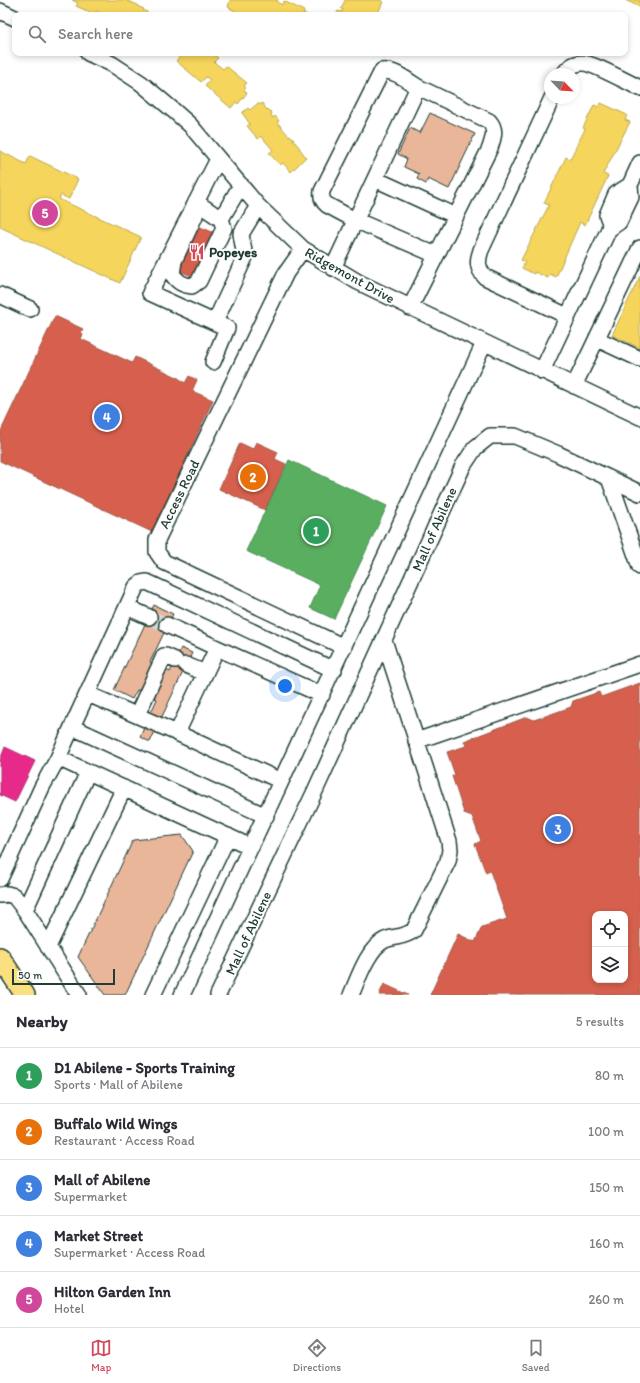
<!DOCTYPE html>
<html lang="en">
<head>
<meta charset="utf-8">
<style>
	:root { --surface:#fff; --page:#f7f7f7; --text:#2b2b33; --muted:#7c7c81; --line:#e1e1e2; --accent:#d1495b }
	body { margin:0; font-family:Itim,sans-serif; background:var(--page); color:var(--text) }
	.controls { position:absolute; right:12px; bottom:12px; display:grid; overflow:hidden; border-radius:8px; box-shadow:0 2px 6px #0003 }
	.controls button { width:36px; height:36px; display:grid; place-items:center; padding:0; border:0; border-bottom:1px solid var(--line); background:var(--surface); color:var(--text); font:20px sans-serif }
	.compass { position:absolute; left:544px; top:68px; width:36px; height:36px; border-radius:50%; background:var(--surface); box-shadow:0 2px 6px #0003; rotate:115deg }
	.scale { position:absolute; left:12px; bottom:10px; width:103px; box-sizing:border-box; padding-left:4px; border:2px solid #1f3d34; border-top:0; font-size:11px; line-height:14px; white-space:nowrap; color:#1f3d34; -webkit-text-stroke:3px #fff; paint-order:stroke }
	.you { position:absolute; left:285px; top:686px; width:14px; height:14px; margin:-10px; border:3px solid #fff; border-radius:50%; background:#1a73e8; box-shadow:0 0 0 6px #1a73e833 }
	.badge { display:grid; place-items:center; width:26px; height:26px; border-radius:50%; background:var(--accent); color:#fff; font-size:13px; font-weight:700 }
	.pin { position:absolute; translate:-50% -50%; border:2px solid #fff; box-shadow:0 1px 4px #0006 }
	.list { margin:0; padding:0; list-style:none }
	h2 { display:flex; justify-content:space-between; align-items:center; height:52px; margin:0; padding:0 16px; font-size:17px }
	h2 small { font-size:13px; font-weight:400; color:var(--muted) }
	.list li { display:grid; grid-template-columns:26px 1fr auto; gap:12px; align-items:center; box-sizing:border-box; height:56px; padding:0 16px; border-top:1px solid var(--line) }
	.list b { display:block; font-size:15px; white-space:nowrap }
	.list p { margin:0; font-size:13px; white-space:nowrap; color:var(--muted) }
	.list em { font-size:13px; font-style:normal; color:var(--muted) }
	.icon { flex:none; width:22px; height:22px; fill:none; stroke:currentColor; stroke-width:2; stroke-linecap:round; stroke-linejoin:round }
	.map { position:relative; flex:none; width:640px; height:995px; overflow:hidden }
	.search { position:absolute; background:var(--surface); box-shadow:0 2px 6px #0003; left:12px; right:12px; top:12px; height:44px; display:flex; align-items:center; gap:10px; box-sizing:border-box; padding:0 14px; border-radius:8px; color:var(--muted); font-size:15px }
	.sheet { height:332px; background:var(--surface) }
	nav { display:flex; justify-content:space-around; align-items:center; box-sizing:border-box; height:56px; border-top:1px solid var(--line); background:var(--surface); font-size:11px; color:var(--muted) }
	nav a { display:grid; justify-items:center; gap:2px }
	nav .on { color:var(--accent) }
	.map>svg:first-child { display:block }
</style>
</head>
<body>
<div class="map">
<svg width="640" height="995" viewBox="0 0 640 995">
	<rect width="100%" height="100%" fill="#fff"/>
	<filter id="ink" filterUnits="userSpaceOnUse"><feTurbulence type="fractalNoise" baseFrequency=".025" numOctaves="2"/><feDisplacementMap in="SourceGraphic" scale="8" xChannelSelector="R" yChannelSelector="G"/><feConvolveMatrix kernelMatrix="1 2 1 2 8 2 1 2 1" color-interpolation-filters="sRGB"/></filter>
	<g filter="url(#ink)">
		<!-- homes -->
		<path fill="#f6d55c" stroke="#b6a750" d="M72,0H128L127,1L138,5L137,6L144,9L143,10L147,12L146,15H105L96,11L94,14L76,6L78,3Z
			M230,0H278L277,2L282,5L284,1L304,11L303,13L307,15H242L228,7Z
			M345,0H380L383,2L377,15L375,13L374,15H336L338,11L342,12L343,10L341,9Z
			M625,0H640V7Z
			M181,53H212L218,58L214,62L223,69L226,66L247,83L244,86L246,88L244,90L247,93L238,104L236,102L231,108L205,86L210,80L206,77L201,82L176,61L181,55L180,54Z
			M258,103L260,105L262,103L267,110L268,109L272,113L271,115L273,118L275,116L279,121L277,122L289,136L290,135L294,139L293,140L300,148H299L306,157L291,172L283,163L280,165L269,153L273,150L261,136L258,139L247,126L250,124L242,113L248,108L250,110Z
			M601,103L627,115L625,120L630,122L603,174L608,176L585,225L580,222L556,277L550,274L548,278L535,272L534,274L522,268L525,262L521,260L549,205L544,203L566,157L570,159L585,129L583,128L594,105L599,107Z
			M0,151L26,164L30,156L78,179L69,199L61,195L59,199L141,237L120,283L0,227Z
			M640,276V348L612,335Z"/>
		<!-- shops -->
		<path fill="#d6604d" stroke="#9f5646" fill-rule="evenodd" d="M198,226L217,234L196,278L178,270Z
			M55,316L83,329L81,332L83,334L81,339L132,363L135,357L177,377L185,383L189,376L197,380L192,391L213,400L152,532L0,461V433Z
			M256,442L278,452L275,459L286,464L265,510L219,489L240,443L253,449Z
			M640,683V995H430L458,934L475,942L482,927L507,919L490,871L486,873L475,844L481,841L472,816L464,813L452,776L455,775L447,752L466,746L464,741L527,717L534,720L571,707L573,701L599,692L601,697ZM595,914H625V980H595Z
			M384,984L408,995H379Z"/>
		<!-- health -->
		<path fill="#e7298a" stroke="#ab2f70" d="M5,747L35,761L15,802L0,795V760Z"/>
		<!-- public -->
		<path fill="#5aae61" stroke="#488c54" d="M289,460L387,506L334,619L310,608L320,585L246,551Z"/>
		<!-- building -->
		<path fill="#e9b69a" stroke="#1f3d34" d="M430,113L475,134L449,189L428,179L426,184L417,179L419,174L404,167L407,159L398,154L410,128L420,133Z
			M154,605L173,614L150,662L170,672L181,648L192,653L150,742L140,737L157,699L137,690L132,699L114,690Z
			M182,835L193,851L125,995H105L78,957L133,840Z"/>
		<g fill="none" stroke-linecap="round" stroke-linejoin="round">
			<!-- minor-tunnel -->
			<path stroke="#d2d8d6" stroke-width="15" stroke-dasharray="15 8" stroke-linecap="butt" d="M149,617L167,625"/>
			<!-- minor casing -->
			<g stroke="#1f3d34" stroke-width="18">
				<path id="minor" d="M0,11L15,18
					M88,53L112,64L141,83L173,110L190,125L258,206L303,249L358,282L640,417
					M564,74C568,68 574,63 582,63C591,62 629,83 640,88
					M418,87C408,81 394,69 382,71L322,191C321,197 322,201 327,205L355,220L436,255
					M552,98L481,250C477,261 477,268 485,277L567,316
					M375,179L456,216
					M196,202L221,219L224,228L199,281L192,286C182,285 178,282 172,274L174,261L195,216Z
					M221,219L241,185
					M609,229L619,222L631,197L630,185
					M303,249L286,273L157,540V552L164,562L344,647
					M333,268L418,87L489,121C497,130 493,138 490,148L410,308
					M0,295L30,309
					M215,322L245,257L241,234L258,206
					M597,339L640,359
					M213,362L227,328L150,293L218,159
					M542,371L609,229L610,223L607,215L616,194L630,185L640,163
					M574,386L640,248
					M609,478L640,567
					M127,607L149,617
					M167,625L217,648
					M186,665L205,673
					M88,694L177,733
					M137,715L164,656H166L175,660
					M72,727L136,587L141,583L147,582L334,670
					M416,741L640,664
					M58,758L72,727L266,816
					M281,781L177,733L217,648L322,695
					M0,879L42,787L58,758L251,847
					M0,895L7,894L14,896L25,910L79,995
					M25,910L88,772
					M48,947L124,788
					M153,995L228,836
					M182,995L484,343
					M218,995L315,791L463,466L475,448L490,436H515L558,454L640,493
					M351,995C358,979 368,948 385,940C395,936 404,938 414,930L448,861L450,850L449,841L384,640"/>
			</g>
			<!-- major casing -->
			<g stroke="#1f3d34" stroke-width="22">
				<path id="major" d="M0,957L25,995"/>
			</g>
			<!-- minor -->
			<use href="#minor" stroke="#fff" stroke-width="15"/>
			<!-- major -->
			<use href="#major" stroke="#fbe080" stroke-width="19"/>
		</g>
	</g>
	<!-- icons -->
	<defs>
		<g id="restaurant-bare" transform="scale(1.2)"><path d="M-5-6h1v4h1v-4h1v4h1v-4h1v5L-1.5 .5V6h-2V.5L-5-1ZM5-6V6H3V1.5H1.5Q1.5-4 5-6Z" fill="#d1495b" stroke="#fff" stroke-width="2.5" paint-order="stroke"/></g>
	</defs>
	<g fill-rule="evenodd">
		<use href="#restaurant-bare" x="197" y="252"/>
	</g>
	<g text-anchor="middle" stroke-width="4" stroke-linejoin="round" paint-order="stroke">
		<!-- poi labels -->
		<g font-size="14" font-weight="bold" fill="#1f3d34" stroke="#fff" text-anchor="start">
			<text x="209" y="257">Popeyes</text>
		</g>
		<!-- street labels -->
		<g font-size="14" fill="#1f3d34" stroke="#fff">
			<text transform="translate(350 275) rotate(29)" y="5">Ridgemont Drive</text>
			<text transform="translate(179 494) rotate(-64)" y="5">Access Road</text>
			<text transform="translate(434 529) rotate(-66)" y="5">Mall of Abilene</text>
			<text transform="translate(248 933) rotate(-65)" y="5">Mall of Abilene</text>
		</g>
	</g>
</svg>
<div class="controls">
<button><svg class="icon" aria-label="locate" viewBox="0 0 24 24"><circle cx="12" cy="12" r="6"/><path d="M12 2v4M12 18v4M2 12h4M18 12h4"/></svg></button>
<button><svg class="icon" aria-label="layers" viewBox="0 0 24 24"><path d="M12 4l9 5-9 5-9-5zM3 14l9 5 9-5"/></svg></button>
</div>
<svg class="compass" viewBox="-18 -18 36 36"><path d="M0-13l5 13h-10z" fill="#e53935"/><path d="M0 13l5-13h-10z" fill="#7c7c81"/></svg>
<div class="scale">50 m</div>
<div class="you"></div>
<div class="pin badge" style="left:316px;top:531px;background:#2e9e5b">1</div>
<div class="pin badge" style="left:253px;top:477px;background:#e8710a">2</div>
<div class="pin badge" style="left:558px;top:829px;background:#3f7fe0">3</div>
<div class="pin badge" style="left:107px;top:417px;background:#3f7fe0">4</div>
<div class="pin badge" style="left:45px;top:213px;background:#d1479c">5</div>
<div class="search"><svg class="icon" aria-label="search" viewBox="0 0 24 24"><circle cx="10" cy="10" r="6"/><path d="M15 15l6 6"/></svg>Search here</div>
</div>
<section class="sheet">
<h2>Nearby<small>5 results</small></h2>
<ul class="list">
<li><span class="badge" style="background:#2e9e5b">1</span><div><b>D1 Abilene - Sports Training</b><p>Sports · Mall of Abilene</p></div><em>80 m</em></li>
<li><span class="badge" style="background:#e8710a">2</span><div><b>Buffalo Wild Wings</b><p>Restaurant · Access Road</p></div><em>100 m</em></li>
<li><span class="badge" style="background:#3f7fe0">3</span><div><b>Mall of Abilene</b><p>Supermarket</p></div><em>150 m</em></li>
<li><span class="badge" style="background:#3f7fe0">4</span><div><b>Market Street</b><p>Supermarket · Access Road</p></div><em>160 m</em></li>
<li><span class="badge" style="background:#d1479c">5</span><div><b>Hilton Garden Inn</b><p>Hotel</p></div><em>260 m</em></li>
</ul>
</section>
<nav>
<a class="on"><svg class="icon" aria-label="map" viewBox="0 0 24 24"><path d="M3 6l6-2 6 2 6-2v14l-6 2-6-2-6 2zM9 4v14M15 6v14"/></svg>Map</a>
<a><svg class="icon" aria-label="directions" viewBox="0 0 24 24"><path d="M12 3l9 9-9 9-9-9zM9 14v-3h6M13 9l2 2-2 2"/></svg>Directions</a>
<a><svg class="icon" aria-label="saved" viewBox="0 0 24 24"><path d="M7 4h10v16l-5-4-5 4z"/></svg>Saved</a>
</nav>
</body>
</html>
